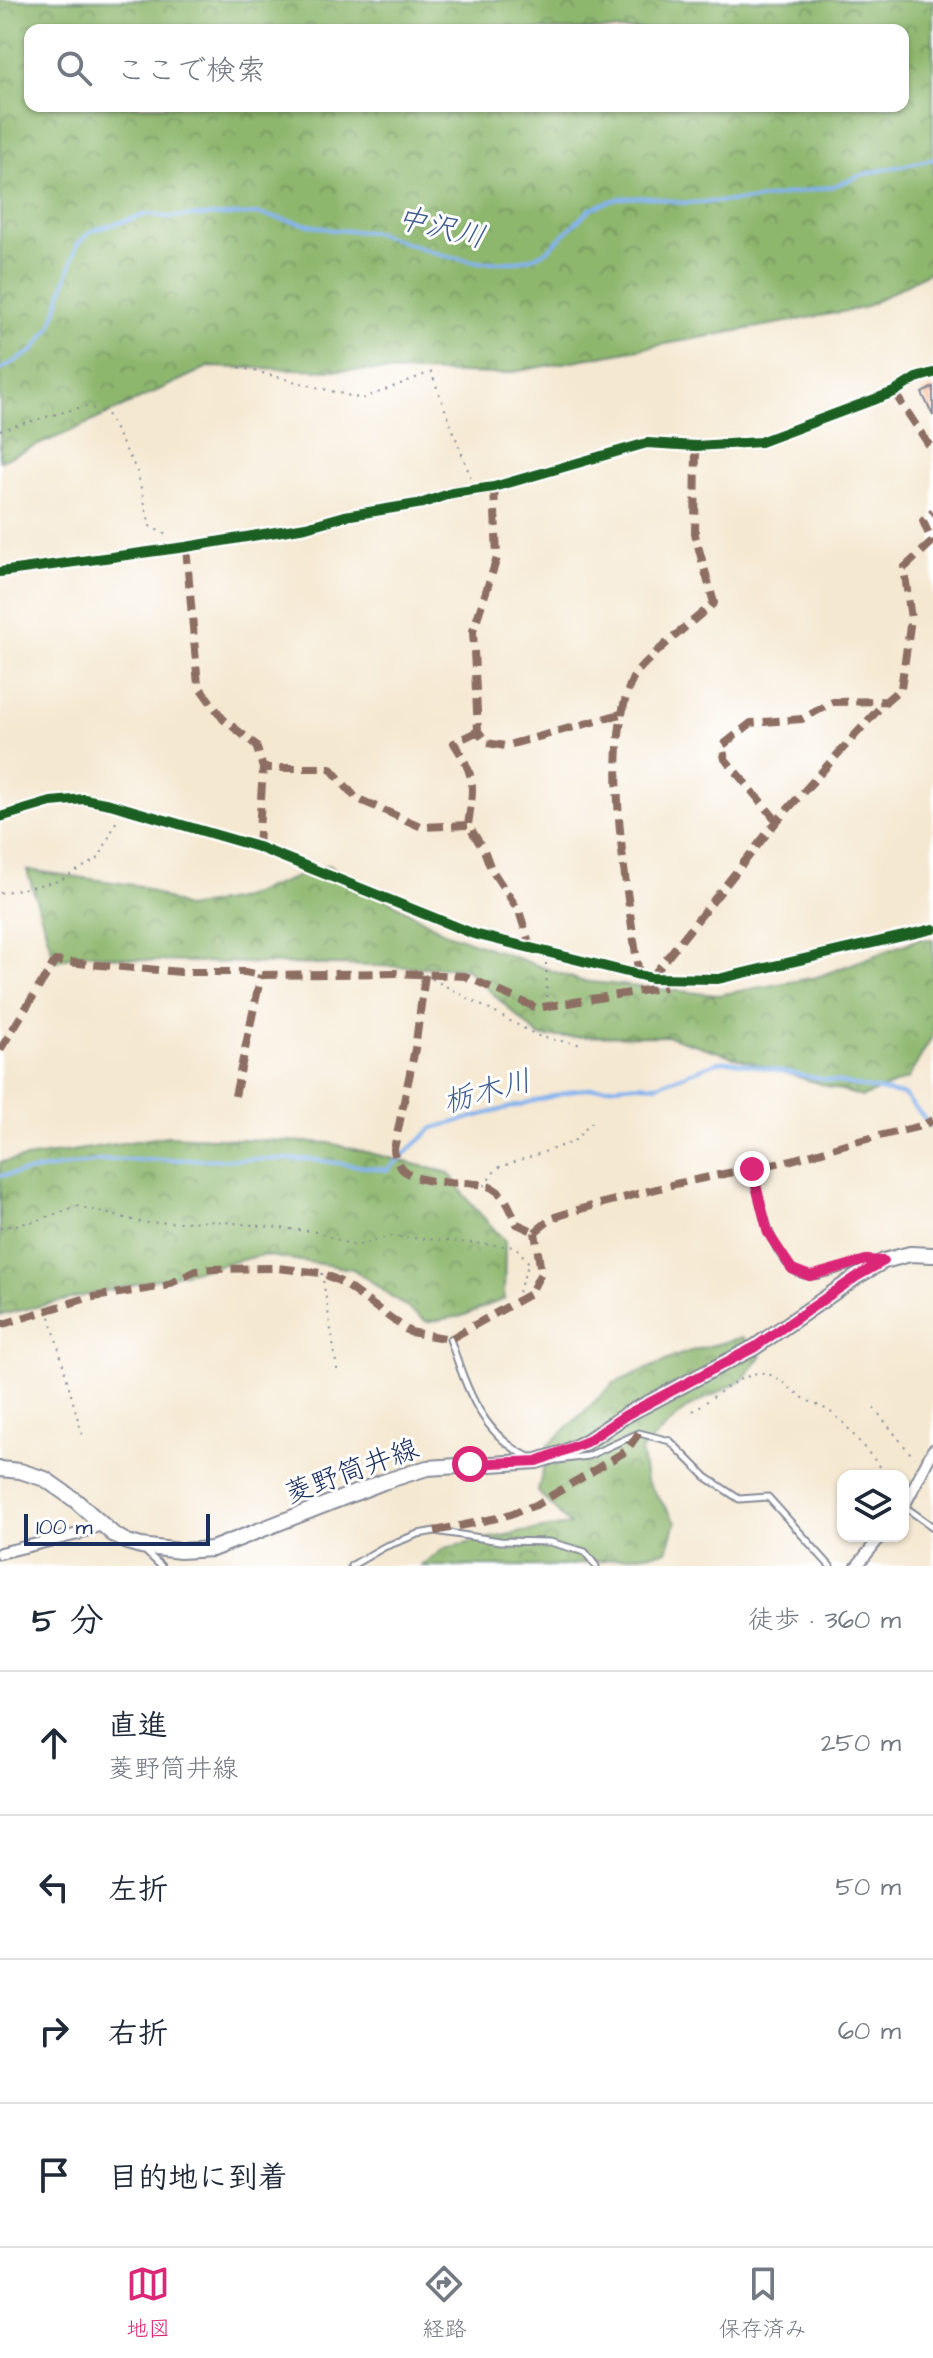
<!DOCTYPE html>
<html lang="ja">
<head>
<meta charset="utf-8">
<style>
	:root { --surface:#fff; --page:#f2f2f3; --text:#1f2937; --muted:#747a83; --line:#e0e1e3; --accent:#db2777 }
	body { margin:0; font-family:"Architects Daughter","Klee One",sans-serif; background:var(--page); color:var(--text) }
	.controls { position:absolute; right:24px; bottom:24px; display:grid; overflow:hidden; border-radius:16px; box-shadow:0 2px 6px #0004 }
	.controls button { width:72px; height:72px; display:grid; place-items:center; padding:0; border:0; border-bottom:2px solid var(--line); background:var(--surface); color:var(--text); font:40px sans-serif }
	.scale { position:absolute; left:24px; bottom:20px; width:186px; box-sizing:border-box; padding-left:8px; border:4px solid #1b2f5e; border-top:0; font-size:22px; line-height:28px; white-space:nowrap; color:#1b2f5e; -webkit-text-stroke:6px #fff; paint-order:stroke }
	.stop { position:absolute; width:24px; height:24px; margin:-18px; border:6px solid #db2777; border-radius:50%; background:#fff }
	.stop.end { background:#db2777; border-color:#fff; box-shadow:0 2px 8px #0008 }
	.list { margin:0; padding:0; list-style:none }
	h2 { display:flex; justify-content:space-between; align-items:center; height:104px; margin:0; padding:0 32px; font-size:34px }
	h2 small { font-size:26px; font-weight:400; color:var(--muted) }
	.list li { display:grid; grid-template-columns:52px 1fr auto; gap:24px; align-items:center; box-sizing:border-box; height:144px; padding:0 32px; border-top:2px solid var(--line) }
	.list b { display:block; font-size:30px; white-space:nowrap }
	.list p { margin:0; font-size:26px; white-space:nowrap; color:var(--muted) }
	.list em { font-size:26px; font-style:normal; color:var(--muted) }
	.icon { flex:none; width:44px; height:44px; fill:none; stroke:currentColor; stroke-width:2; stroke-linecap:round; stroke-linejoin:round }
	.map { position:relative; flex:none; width:933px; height:1566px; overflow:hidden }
	.search { position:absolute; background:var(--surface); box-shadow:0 2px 6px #0004; left:24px; right:24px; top:24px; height:88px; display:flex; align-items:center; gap:20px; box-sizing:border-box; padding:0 28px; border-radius:16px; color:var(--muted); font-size:30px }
	.sheet { height:680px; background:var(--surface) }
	nav { display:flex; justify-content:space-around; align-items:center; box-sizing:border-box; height:112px; border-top:2px solid var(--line); background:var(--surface); font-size:22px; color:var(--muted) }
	nav a { display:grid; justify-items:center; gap:4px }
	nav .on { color:var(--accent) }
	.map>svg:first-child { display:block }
</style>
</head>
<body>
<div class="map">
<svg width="933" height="1566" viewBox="0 0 933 1566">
	<defs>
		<pattern id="forest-crowns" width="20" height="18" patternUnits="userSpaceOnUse" patternTransform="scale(2)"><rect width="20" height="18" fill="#8eb76e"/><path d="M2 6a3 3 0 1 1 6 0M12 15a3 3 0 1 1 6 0" fill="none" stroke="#73955e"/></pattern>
	</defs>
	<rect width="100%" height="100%" fill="#fff"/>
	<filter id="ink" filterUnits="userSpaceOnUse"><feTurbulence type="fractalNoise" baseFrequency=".0125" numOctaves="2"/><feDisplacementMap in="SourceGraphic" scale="16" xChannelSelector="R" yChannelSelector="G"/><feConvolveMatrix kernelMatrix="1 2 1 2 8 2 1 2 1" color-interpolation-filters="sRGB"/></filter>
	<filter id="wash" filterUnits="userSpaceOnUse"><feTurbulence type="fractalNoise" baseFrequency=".006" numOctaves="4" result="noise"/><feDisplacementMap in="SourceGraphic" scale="32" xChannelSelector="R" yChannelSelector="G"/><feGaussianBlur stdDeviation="1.8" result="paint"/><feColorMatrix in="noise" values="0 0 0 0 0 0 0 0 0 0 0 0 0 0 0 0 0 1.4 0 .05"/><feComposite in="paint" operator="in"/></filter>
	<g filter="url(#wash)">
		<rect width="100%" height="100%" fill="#f5e8d1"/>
		<!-- forest -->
		<path fill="url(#forest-crowns)" stroke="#547366" stroke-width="2" fill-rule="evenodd" d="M0,0H933V270L863,308L502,374L208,367L71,431L0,461ZM903,30V106H30V30Z
			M328,865L444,932L581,981L718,995L817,977L919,939H933V1035L908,1079L862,1097L668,1036L540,1037L465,968L151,961L84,953L55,961L27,870L140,886L186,908L242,898Z
			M168,1136L330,1143L449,1173L471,1204L505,1241L504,1299L462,1316L427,1322L353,1269L263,1255L0,1315V1162Z
			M743,1337L762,1356L742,1380L687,1408L641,1450L646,1480L676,1522L667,1551L562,1566H421L445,1548L516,1533L570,1525L538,1492L548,1446L614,1383L684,1353Z"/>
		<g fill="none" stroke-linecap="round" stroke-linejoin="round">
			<!-- stream -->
			<path stroke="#84b3ee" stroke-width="4" d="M0,370L33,351L51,327L77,245L91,231L148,214L168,217L259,214L333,230L373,232L445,256L478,262H514L535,257L548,250L591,208L620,198L650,197L683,203L755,200L834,186L864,174L933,159
				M0,1176L105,1160L309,1159L387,1170L433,1128L576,1090L638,1084L657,1085L718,1062L729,1061L904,1095L933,1128"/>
		</g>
		<g id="blocks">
			<!-- building -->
			<path fill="#fcae88" d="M933,387V416L922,393Z"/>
		</g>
	</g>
	<g filter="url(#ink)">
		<use href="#blocks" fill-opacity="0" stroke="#888c98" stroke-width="2"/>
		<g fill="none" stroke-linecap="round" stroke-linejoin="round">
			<!-- lane casing -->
			<g stroke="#888c98" stroke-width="9">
				<path id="lane" d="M752,1169C759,1197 773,1277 812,1276C829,1275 850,1265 866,1260L874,1261
					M450,1339C466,1386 481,1435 529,1457
					M558,1460L588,1456L639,1433L670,1441L706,1477L739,1499L768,1497L830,1566
					M905,1507L933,1527
					M144,1550L161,1566
					M351,1566L384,1547L418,1534L435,1531L500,1541L550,1542L585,1552L596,1566"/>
			</g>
			<!-- street casing -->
			<g stroke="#888c98" stroke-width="14">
				<path id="street" d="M0,572L186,547L306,527L345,516L423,503L452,493L494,487L647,443L696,446L760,442L894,392L916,378L933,373
					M0,817L51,802L84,799L110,804L258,847L474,934L651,978L718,979L933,929
					M903,1508L933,1450
					M0,1553L78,1534L100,1525
					M857,1566L881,1536"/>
			</g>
			<!-- secondary casing -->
			<g stroke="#888c98" stroke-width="18">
				<path id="secondary" d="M0,1469L20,1471L45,1479L75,1500L113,1534L127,1542L141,1546L180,1551L212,1549L383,1482L427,1468L537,1461L563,1453L586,1442L626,1415L755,1347L856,1277L884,1261L910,1254L933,1255"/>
			</g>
			<!-- path -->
			<path stroke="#888c98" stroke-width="2" stroke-dasharray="2 6" stroke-linecap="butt" d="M239,367L362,399L431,372L471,478
				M0,430L85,406L107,414L137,471L150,526L168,536
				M0,893L59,881L99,858L118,818
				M546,963L547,1006
				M425,975L540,1037L583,1045
				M484,1186L497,1168L573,1142L593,1121
				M0,1228L36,1221L77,1206L145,1223L215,1221L317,1232L355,1246L392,1236L516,1247L529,1263L514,1303
				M322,1273L338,1375
				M48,1309L82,1435
				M874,1408L914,1458
				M693,1411L736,1381L759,1372L774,1376L806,1400L828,1410L842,1421L888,1476"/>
			<!-- lane -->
			<use href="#lane" stroke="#fff" stroke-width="5"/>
			<!-- street -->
			<use href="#street" stroke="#fff" stroke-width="10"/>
			<!-- secondary -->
			<use href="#secondary" stroke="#fff" stroke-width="14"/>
			<!-- quiet -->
			<path stroke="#8d6e63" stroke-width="8" stroke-dasharray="16 8" stroke-linecap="butt" d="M894,392L933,451
				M494,487L497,558L473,631L478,731L487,743L505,746L621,714
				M186,547L198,685L223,719L256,745L263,768
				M478,731L454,743C476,778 474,784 468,825L484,850L491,869L519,911L531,949
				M777,821L725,759L722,746L751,723L802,719L833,702L886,701
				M258,847L263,768H330L356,798L422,827L468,825
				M425,975L415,1049L394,1149C397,1197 470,1174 494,1189C507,1197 511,1211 517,1224L535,1232
				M639,977C629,896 599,751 633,678C639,664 699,616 714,603L695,535L696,446
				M651,978L777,821L886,701L901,688L911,619L904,568L932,542L923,521L933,512
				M0,1050L55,961L181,972H245L261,975L395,973L465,976L537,1008L665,987
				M235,1096L261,975
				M535,1232L552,1218L577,1210L675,1184L792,1160L842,1145L921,1126L933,1120
				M0,1325L87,1298L165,1286L196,1271L212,1269L277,1268L322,1273L341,1282L410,1332L450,1339L530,1294L541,1273L535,1232
				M435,1531L502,1517L536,1505L626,1451L639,1433"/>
			<!-- cycleway casing -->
			<g stroke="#fff" stroke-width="15">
				<path id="cycleway" d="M0,572L186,547L306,527L345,516L423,503L452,493L494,487L647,443L696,446L760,442L894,392L916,378L933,373
					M0,817L51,802L84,799L110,804L258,847L474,934L651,978L718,979L933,929"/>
			</g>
			<!-- cycleway -->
			<use href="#cycleway" stroke="#1b5e20" stroke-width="10"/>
		</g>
	</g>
	<g fill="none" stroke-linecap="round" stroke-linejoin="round" filter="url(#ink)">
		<!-- route -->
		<path stroke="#db2777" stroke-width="10" d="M470,1464L537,1461L586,1442L626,1415L755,1347L856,1277L884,1261L866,1260L810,1276L792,1269L768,1233L752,1169"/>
	</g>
	<g text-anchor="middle" stroke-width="6" stroke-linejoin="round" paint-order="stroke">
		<!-- street labels -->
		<g font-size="28" fill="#1b2f5e" stroke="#fff">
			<text transform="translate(351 1470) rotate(-20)" y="10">菱野筒井線</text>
		</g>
		<!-- water labels -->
		<g font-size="30" font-style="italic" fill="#405d90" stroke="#fff">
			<text transform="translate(441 227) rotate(14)" y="10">中沢川</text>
			<text transform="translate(487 1091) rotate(-15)" y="10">栃木川</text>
		</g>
	</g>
</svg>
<div class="controls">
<button><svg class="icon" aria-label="layers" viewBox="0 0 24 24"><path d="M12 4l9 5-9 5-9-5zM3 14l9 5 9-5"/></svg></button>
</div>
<div class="scale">100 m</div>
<div class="stop" style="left:470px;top:1464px"></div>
<div class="stop end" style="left:752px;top:1169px"></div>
<div class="search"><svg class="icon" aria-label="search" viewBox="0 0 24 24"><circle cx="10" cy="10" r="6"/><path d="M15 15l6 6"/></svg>ここで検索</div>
</div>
<section class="sheet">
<h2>5 分<small>徒歩 · 360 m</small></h2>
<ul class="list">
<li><svg class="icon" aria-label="ahead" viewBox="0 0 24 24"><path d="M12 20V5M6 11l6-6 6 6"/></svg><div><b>直進</b><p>菱野筒井線</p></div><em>250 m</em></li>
<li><svg class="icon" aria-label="left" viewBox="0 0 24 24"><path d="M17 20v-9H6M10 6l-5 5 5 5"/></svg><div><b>左折</b></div><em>50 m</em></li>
<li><svg class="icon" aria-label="right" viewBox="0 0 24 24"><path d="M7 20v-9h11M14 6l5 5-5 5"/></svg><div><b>右折</b></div><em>60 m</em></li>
<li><svg class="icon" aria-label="arrive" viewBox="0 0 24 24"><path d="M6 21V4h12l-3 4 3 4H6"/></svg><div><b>目的地に到着</b></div></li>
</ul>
</section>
<nav>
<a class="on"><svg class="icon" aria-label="map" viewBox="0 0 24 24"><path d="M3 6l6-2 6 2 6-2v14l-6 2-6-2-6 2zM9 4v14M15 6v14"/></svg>地図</a>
<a><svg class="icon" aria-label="directions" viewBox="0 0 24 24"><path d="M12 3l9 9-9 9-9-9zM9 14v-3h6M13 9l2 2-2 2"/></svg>経路</a>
<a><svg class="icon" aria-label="saved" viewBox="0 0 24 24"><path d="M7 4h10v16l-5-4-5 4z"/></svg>保存済み</a>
</nav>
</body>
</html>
